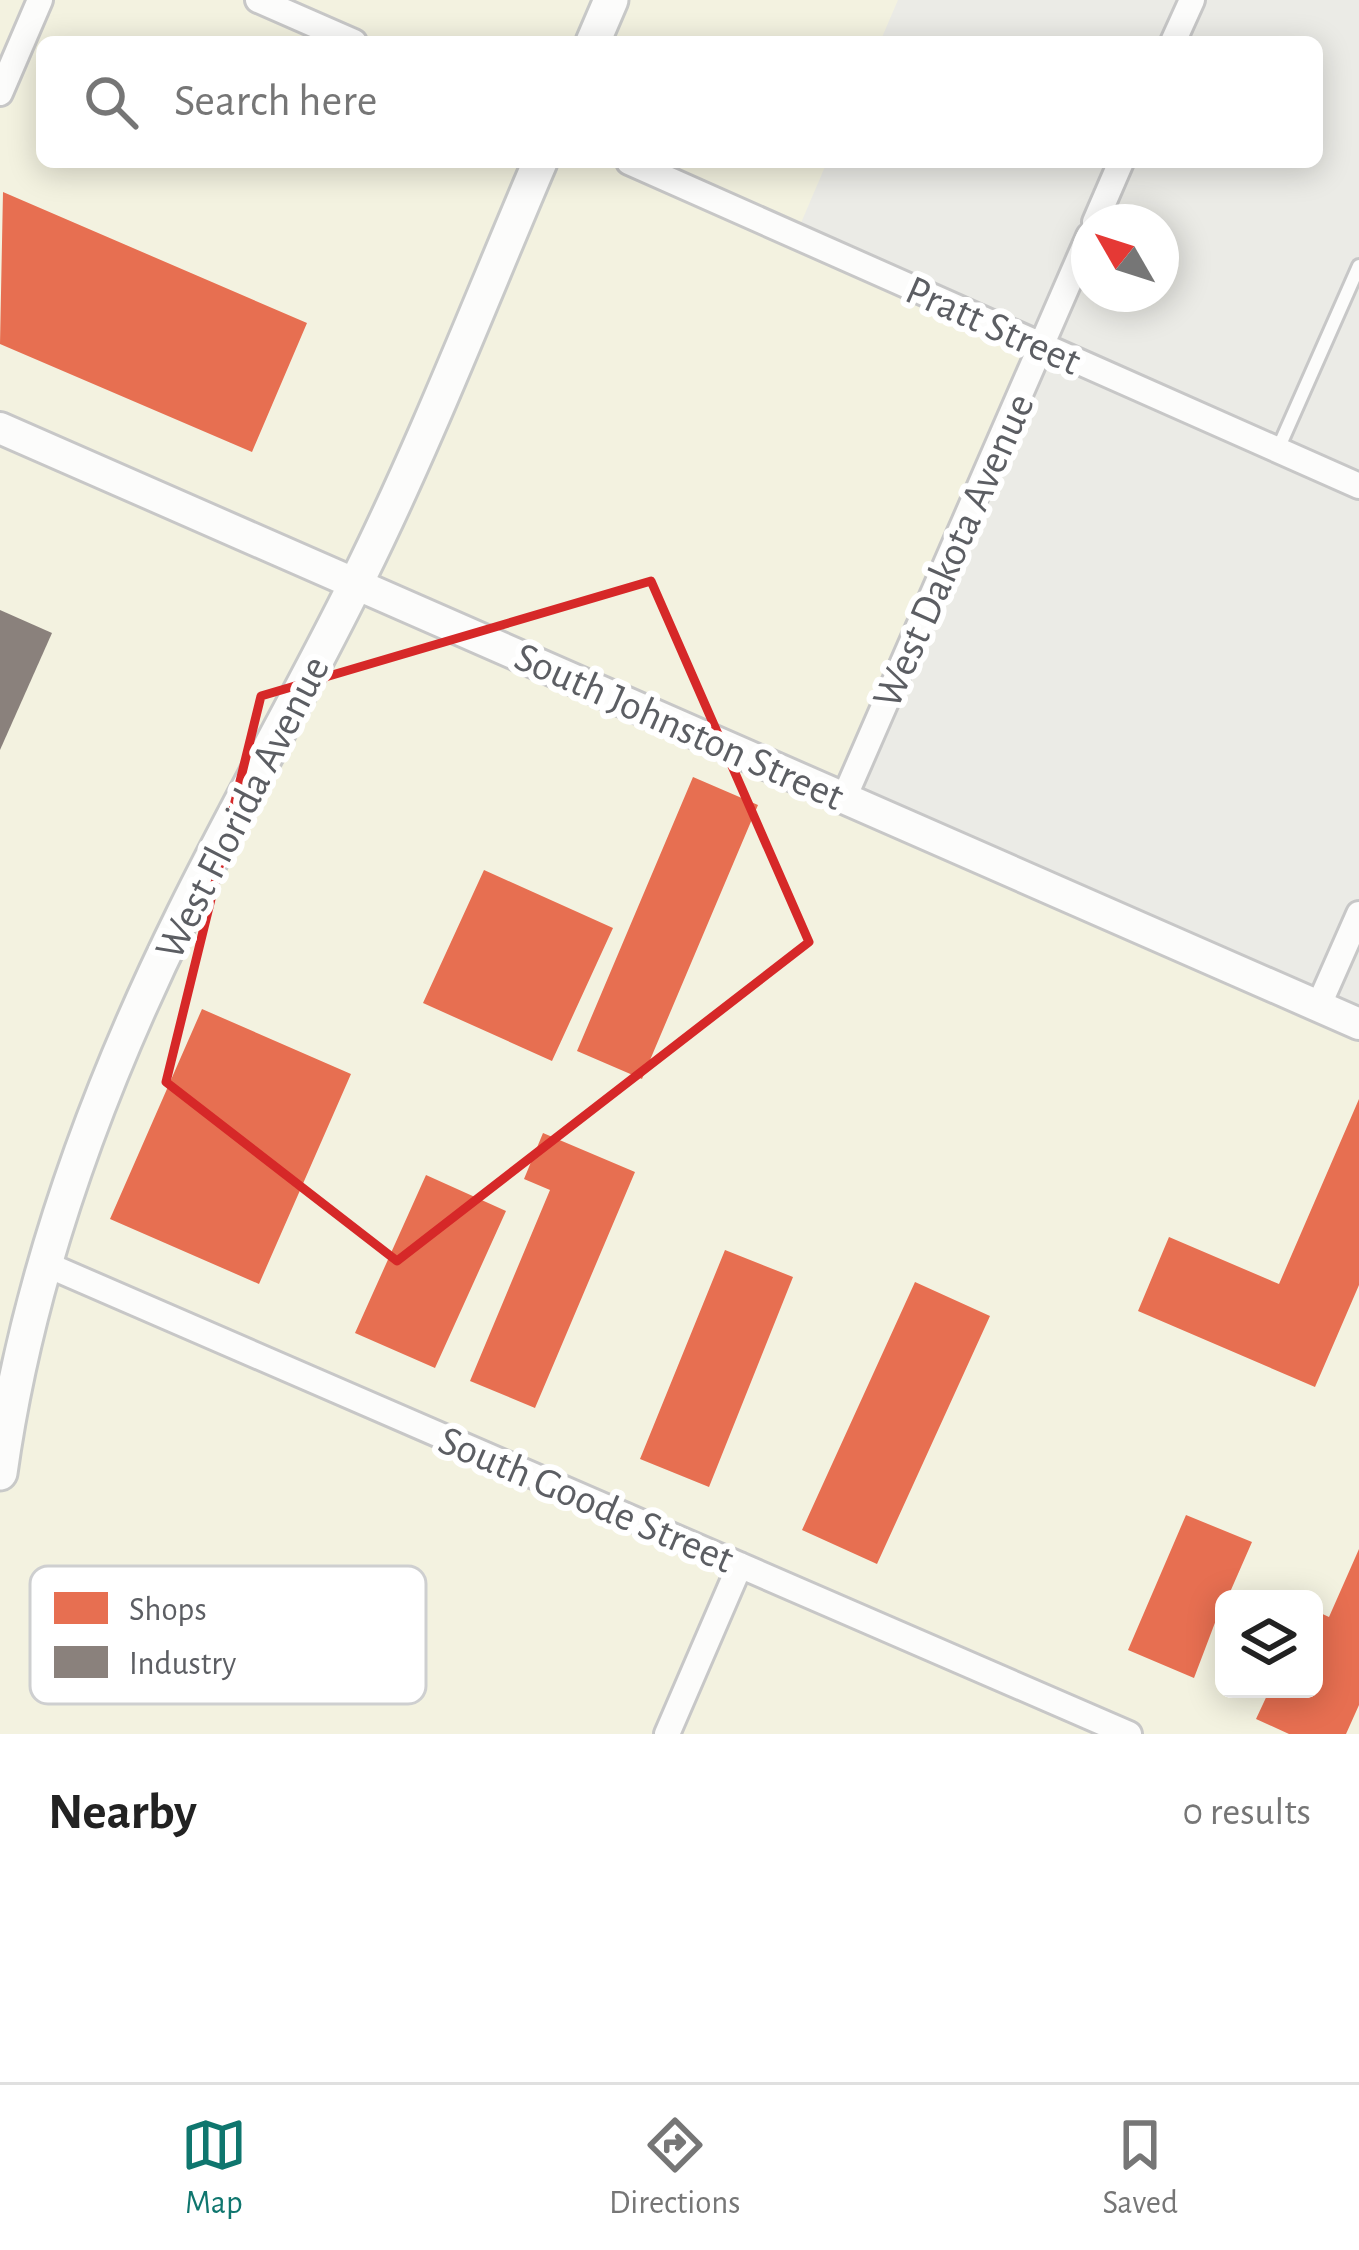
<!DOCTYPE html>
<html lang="en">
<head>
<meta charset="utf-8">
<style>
	:root { --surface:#fff; --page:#f2f2f2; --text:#222; --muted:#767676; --line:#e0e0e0; --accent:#0f766e }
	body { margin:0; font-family:"Alegreya Sans",sans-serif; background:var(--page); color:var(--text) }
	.controls { position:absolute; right:36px; bottom:36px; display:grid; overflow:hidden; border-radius:18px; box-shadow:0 6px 30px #0003 }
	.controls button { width:108px; height:108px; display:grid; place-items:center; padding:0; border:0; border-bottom:3px solid var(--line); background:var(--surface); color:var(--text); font:60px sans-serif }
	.compass { position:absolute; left:1071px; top:204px; width:108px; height:108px; border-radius:50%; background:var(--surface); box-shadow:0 6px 30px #0003; rotate:309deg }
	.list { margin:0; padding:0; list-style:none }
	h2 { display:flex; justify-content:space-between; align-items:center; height:156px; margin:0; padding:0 48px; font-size:51px }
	h2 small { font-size:39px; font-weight:400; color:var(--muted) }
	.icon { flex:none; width:66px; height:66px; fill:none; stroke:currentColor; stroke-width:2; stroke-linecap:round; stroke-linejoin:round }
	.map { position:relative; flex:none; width:1359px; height:1734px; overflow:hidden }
	.search { position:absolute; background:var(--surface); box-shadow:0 6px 30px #0003; left:36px; right:36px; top:36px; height:132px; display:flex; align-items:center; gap:30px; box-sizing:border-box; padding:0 42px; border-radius:18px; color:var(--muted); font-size:45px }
	.sheet { height:348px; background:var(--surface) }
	nav { display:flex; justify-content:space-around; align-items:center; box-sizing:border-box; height:168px; border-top:3px solid var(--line); background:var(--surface); font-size:33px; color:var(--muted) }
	nav a { display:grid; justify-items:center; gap:6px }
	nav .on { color:var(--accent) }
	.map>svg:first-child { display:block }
</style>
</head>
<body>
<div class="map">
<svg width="1359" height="1734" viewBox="0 0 1359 1734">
	<rect width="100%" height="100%" fill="#ebebe6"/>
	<!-- commercial -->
	<path fill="#f3f2e0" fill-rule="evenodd" d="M0,0H898L880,42H42V162H827L795,237L1047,349L851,804L1359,1027V1734H0ZM1224,1599H1314V1689H1224Z"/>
	<!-- shops -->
	<path fill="#e76f51" d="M3,192L307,323L252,452L0,344Z
		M693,777L758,805L642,1079L577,1051Z
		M484,870L613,928L552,1061L423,1003Z
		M202,1009L351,1074L259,1284L110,1219Z
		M1359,1099V1285L1315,1387L1138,1311L1169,1237L1279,1284Z
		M543,1133L635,1172L535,1408L470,1381L550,1190L524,1179Z
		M426,1175L506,1211L435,1368L355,1333Z
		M725,1250L793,1277L709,1487L640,1459Z
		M915,1282L990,1316L877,1564L802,1530Z
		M1186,1515L1252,1542L1227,1599H1224L1194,1678L1128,1650Z
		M1359,1549V1705L1346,1734H1289L1256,1719L1270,1689H1314V1610L1329,1617Z"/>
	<!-- industry -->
	<path fill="#8a817c" d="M0,610L52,633L0,750Z"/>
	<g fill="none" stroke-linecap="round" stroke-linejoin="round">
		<!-- service casing -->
		<g stroke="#c7c7c7" stroke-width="18">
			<path id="service" d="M1278,449L1359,266"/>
		</g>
		<!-- minor casing -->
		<g stroke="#c7c7c7" stroke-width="30">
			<path id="minor" d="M258,0L354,42
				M1173,42L1192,0
				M0,93L40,0
				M629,162L1359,486
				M1095,222L1121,162
				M844,798L1089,236
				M1318,1007L1359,914
				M43,1263L1129,1734
				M667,1734L740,1565"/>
		</g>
		<!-- tertiary casing -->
		<g stroke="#c7c7c7" stroke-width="36">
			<path id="tertiary" d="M0,428L1359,1024"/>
		</g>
		<!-- secondary casing -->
		<g stroke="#c8c9c8" stroke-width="39">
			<path id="secondary" d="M593,42L611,0
				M0,1473C27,1278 96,1091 183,915C239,801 303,691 359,577C426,442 481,300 540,162"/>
		</g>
		<!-- service -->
		<use href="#service" stroke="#fcfcfb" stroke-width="12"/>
		<!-- minor -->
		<use href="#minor" stroke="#fcfcfb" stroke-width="24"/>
		<!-- tertiary -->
		<use href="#tertiary" stroke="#fcfcfb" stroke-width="30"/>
		<!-- secondary -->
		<use href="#secondary" stroke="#fcfcfb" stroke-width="33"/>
	</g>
	<!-- marked area -->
	<path fill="none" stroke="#d62828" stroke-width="9" stroke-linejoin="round" d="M651,581L809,942L397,1261L166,1082L261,696Z"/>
	<g text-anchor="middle" stroke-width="12" stroke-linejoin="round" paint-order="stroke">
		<!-- street labels -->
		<g font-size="42" fill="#5c5e63" stroke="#fff">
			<text transform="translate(994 324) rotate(24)" y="15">Pratt Street</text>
			<text transform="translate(952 550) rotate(-66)" y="15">West Dakota Avenue</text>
			<text transform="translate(680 725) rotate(24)" y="15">South Johnston Street</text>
			<text transform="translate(241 807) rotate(-63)" y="15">West Florida Avenue</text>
			<text transform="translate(587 1498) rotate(23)" y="15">South Goode Street</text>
		</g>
	</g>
	<!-- legend -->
	<rect x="30" y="1566" width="396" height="138" rx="18" fill="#fff" stroke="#cecfd0" stroke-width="3"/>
	<rect x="54" y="1592" width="54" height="32" fill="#e76f51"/>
	<rect x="54" y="1646" width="54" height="32" fill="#8a817c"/>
	<g font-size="33" fill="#5c5e63">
		<text x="129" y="1620">Shops</text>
		<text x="129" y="1674">Industry</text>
	</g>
</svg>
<div class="controls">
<button><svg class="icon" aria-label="layers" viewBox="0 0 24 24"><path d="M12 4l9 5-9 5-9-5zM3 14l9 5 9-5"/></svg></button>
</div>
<svg class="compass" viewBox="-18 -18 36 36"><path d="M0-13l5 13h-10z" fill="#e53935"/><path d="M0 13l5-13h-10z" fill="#767676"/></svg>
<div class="search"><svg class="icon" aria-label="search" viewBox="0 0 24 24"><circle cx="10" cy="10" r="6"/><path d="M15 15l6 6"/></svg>Search here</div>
</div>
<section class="sheet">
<h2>Nearby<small>0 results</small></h2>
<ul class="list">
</ul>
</section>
<nav>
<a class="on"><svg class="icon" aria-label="map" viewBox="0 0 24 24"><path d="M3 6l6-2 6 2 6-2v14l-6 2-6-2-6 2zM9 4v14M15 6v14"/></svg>Map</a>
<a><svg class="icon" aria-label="directions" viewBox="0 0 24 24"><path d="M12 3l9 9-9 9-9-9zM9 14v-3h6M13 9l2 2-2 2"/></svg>Directions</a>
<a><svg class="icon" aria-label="saved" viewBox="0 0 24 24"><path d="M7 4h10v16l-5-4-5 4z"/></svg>Saved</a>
</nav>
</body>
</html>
